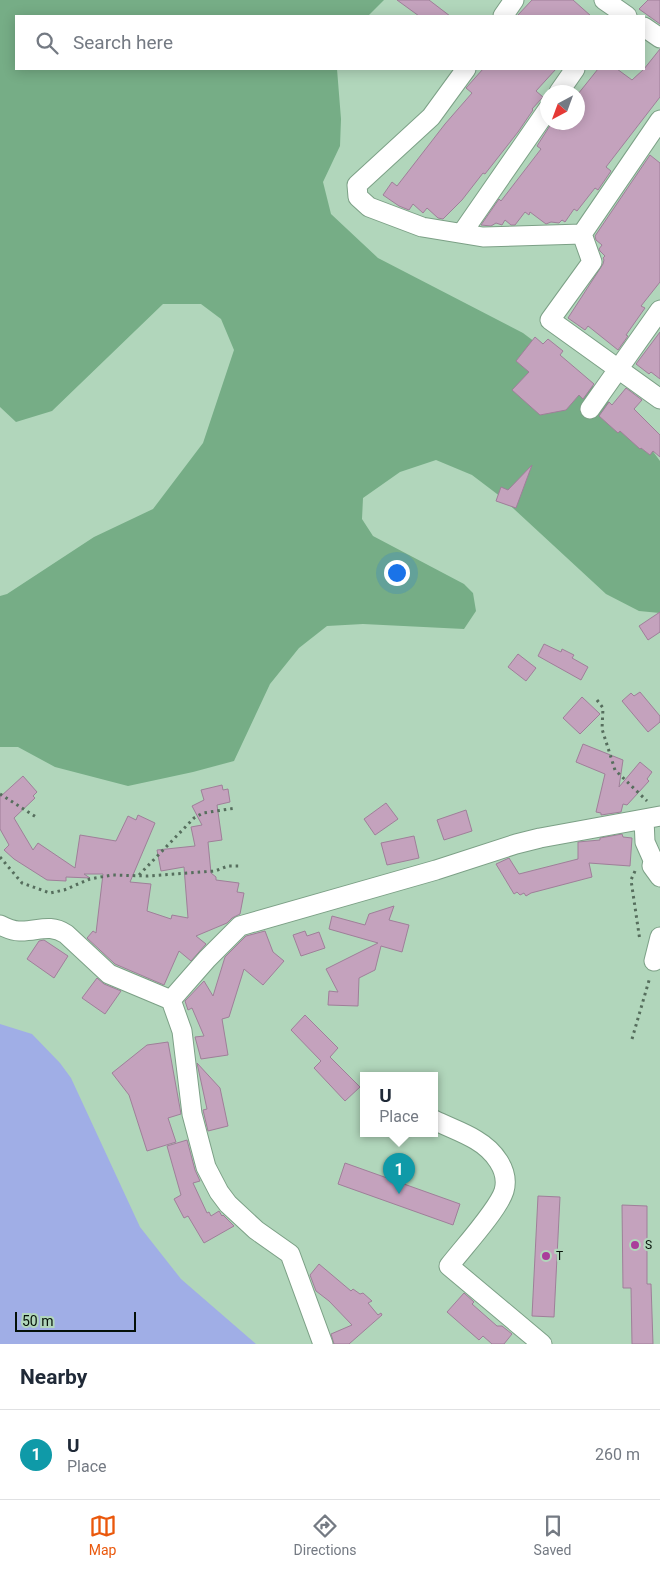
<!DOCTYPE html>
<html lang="en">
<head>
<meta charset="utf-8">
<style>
	:root { --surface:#fff; --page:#f2f2f3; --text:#1f2937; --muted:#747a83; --line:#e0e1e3; --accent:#ea580c }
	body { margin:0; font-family:Roboto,sans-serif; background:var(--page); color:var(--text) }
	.compass { position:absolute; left:540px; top:85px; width:45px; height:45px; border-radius:50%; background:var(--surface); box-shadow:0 2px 12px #0003; rotate:221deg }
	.scale { position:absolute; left:15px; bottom:12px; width:121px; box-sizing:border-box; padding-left:5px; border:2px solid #051108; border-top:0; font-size:14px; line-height:18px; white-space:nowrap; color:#051108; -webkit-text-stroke:4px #b1d6bb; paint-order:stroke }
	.you { position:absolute; left:396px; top:572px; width:18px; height:18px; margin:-12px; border:4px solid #fff; border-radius:50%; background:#1a73e8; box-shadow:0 0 0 8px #1a73e833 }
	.badge { display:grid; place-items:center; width:32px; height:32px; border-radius:50%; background:var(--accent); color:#fff; font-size:16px; font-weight:700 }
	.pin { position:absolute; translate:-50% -41px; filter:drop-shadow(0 1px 2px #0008) }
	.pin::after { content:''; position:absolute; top:26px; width:18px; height:15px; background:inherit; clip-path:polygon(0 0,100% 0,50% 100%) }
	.popup { position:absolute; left:360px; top:1072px; width:78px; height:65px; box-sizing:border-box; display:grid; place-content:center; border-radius:0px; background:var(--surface); filter:drop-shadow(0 1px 4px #0005); font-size:16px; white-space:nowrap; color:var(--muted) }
	.popup b { font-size:19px; color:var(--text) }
	.popup::after { content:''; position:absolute; left:50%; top:100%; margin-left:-10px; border:10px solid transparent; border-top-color:var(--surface) }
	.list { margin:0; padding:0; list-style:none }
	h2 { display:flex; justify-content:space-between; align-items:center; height:65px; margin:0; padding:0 20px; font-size:21px }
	h2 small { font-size:16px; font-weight:400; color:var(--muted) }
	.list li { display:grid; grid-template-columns:32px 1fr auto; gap:15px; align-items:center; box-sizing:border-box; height:90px; padding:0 20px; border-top:1px solid var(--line) }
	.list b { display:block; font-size:19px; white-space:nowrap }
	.list p { margin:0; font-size:16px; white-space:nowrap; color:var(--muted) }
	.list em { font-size:16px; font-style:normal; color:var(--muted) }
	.icon { flex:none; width:28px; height:28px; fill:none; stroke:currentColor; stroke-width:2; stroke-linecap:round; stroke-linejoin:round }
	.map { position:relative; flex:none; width:660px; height:1344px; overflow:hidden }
	.search { position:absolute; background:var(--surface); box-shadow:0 2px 12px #0003; left:15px; right:15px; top:15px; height:55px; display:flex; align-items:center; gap:12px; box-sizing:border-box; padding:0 18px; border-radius:0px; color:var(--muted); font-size:19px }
	.sheet { height:155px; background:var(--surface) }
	nav { display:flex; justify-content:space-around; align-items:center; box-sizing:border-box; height:70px; border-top:1px solid var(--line); background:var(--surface); font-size:14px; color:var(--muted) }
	nav a { display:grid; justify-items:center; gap:2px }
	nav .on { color:var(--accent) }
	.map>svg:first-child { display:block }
</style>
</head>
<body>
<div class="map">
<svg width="660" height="1344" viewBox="0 0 660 1344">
	<rect width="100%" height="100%" fill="#b1d6bb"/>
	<!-- forest -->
	<path fill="#76ad86" d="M0,0H384L368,16H16V69H337L341,119L340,146L323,182L331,214L378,258L523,333L592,385L637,430L660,461V613L639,611L606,594L501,497L472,475L436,460L400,472L363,498L362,519L373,536L464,584L473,593L476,611L464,629L363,624L327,626L299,648L270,684L234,761L193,772L128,786L55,767L18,747H0V596L7,594L94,537L153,509L203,443L234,350L221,319L201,304H163L52,411L16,422L0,407Z"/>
	<!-- water -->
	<path fill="#a0aee6" d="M0,1024L32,1034L60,1063L71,1078L140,1227L181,1279L256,1344H0Z"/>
	<!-- building -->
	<path fill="#c4a2bd" stroke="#9f7f99" d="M397,0H429L450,16H419Z
		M532,0H573L591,16H517Z
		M648,0H660V24L639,9Z
		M660,49V97L606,167L611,171L598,190L595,188L577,211L574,209L565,222L562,220L559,223L551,222L546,224L530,212L529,215L525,212L515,225H511L505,220L502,225L496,223L491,226L481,225L499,199L501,201L541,149L537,146L551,124L560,130L566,122H578V94L598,69H617L632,80L644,69Z
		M483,69H556L536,91L543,97L532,109L533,110L518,132L485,174L483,173L462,200L443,219L438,218L427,208L423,213L413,204L409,210L399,206L383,195L392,182L397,186L445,124L472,93L466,88Z
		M650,155L660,163V282L641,306L645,308L626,335L628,336L618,350L588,326L585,330L568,318L603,264L604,260L603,258L605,256L600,251L599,249L602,245L596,240L595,236Z
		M660,332V379L651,372L649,374L636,364Z
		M535,337L543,344L548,339L563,351L560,355L594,384L583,399L579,395L566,410L540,415L512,390L529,372L516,361Z
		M626,388L642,400L634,409L660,435V457L653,451L650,455L641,448L640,449L620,431L618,433L599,416L609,402L612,405Z
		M532,465L516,508L496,501L501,487L508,490Z
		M660,612V632L648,640L639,626Z
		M544,644L561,652L562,649L574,655L572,658L588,667L581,680L538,656Z
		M518,654L536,668L526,681L508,667Z
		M640,692L660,716V722L648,732L622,701L631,693L634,696Z
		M582,697L600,714L580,734L563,718Z
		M583,744L623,760L619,787L640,762L652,772L647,779L649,781L627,805L623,804L621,812L601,815V813L596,812L605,774L576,762Z
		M23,776L37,792L33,796L35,798L14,818L33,850L38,843L75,868L80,835L116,841L128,816L136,820L138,815L155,823L130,882L151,884L147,911L171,919L172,915L188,918L184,867L161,871L157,850L195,846L191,827L202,825L192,806L204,800L201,790L222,785L223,790L228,789L230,802L217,805L222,840L208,842L211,873L216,877V880L239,883L237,892L244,893L240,914L232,918L227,923L196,936L206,944L191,961L179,951L164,985L115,964L87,938L93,931L96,933L103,874H84L90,878L66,877V881L47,880L14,859L4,850L9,845L0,829V797Z
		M386,803L398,819L375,835L364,819Z
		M466,810L472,831L444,840L437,820Z
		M622,834L623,837L632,838L630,866L589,863L592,877L531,893L526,896L524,893L520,895L517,892L514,894L496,864L509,858L519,874L578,859V842L600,840V838Z
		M414,836L419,858L387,865L381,843Z
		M394,906L389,920L409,925L402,952L381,946L375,970L359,978L358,1006L328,1005L329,991L338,992L326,969L378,943L329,929L332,916L365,925L369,914Z
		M265,931L273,952L284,961L263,985L244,969L229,1017L222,1019L228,1055L201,1059L195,1037L204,1036L192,1008L188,1010L185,1001L204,981L213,996L225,957L246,936Z
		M305,931L307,936L319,932L325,948L301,956L293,935Z
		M44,940L68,956L54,978L27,959L39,941Z
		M97,978L104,984L121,991L105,1014L82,998Z
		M305,1015L338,1048L330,1057L360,1087L345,1101L314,1068L321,1061L291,1030Z
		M168,1042L181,1114L168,1118L176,1142L147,1151L129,1095L112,1073L147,1045Z
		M197,1063L220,1088L228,1126L208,1131L203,1110L207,1109Z
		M187,1140L195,1170L200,1181L193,1183L207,1213L209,1212L211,1216L219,1211L222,1216L223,1215L234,1226L204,1243L188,1216L184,1218L174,1199L181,1195L167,1146Z
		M345,1163L460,1204L453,1225L338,1184Z
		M538,1196L560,1197L554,1317L532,1316Z
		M622,1205L647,1206V1284H651L653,1344H632L631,1288H623Z
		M319,1264L351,1291L353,1289L360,1294L363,1293L372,1301L368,1303L378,1315L381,1313L382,1315L349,1344H334L331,1334L352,1325L329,1301L316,1291L310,1275Z
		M464,1293L474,1302L472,1304L497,1326H502L512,1334L504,1344H492L483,1336L479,1340L447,1312Z"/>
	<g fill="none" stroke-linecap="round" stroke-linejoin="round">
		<!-- street casing -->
		<g stroke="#7ca086" stroke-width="21">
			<path id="street" d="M604,0L627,16
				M503,16L514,0
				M644,27L660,38
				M466,69L431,117L357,185L358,197L369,207L422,227L483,237L582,234
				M559,92L575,69
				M462,233L548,109
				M582,234L592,262L550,320L660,399
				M582,234L660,120
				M590,409L660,310
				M644,819L645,842L653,860L652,866L660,877
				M0,925C6,928 13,931 19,931C37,932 49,923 66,934L109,974L171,1000L182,1031L192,1114L206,1167L219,1192L228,1204L256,1230L290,1254L323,1344
				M654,961L660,937
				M171,1000L207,959L240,926L436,870L516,844L540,838L660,816
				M434,1120C448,1127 463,1132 476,1140C493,1150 510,1170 504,1191C498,1210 462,1249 449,1266L542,1344"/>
		</g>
		<!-- path -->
		<path stroke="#566e5d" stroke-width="3" stroke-dasharray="2.5 4" stroke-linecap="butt" d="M597,700L603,708L602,729L615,770L647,801
			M0,794L36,817
			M0,857L22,883L50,893L64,890L90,879L112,875L148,876L215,871L228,866H239
			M635,871L631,880L640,941
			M139,875L194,818L203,813L236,808
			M632,1039L650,977"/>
		<!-- street -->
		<use href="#street" stroke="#fff" stroke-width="19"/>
	</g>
	<!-- markers -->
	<g fill="#aa3d9b" stroke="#b1d6bb" stroke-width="2">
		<circle cx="635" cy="1245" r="5"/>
		<circle cx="546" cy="1256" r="5"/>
	</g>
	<g text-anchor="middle" stroke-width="4.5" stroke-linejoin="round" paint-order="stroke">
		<!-- poi labels -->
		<g font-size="12" fill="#051108" stroke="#b1d6bb" text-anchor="start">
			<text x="645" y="1249">S</text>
			<text x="556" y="1260">T</text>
		</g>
	</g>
</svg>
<svg class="compass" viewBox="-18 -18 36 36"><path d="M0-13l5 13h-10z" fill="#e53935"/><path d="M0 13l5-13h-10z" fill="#747a83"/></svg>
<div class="scale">50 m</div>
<div class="you"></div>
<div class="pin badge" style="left:399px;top:1194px;background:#0f9aa8">1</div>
<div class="popup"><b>U</b>Place</div>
<div class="search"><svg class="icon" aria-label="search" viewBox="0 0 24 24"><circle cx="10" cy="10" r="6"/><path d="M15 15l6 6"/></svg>Search here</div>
</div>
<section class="sheet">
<h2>Nearby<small></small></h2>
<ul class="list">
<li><span class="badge" style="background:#0f9aa8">1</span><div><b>U</b><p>Place</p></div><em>260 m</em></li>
</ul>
</section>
<nav>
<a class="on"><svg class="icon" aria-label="map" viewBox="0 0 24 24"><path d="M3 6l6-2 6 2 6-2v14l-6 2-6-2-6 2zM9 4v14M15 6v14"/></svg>Map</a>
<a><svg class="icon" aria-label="directions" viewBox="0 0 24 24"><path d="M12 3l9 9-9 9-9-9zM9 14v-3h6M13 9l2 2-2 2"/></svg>Directions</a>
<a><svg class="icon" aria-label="saved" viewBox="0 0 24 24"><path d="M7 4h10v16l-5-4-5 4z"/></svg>Saved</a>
</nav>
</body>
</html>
